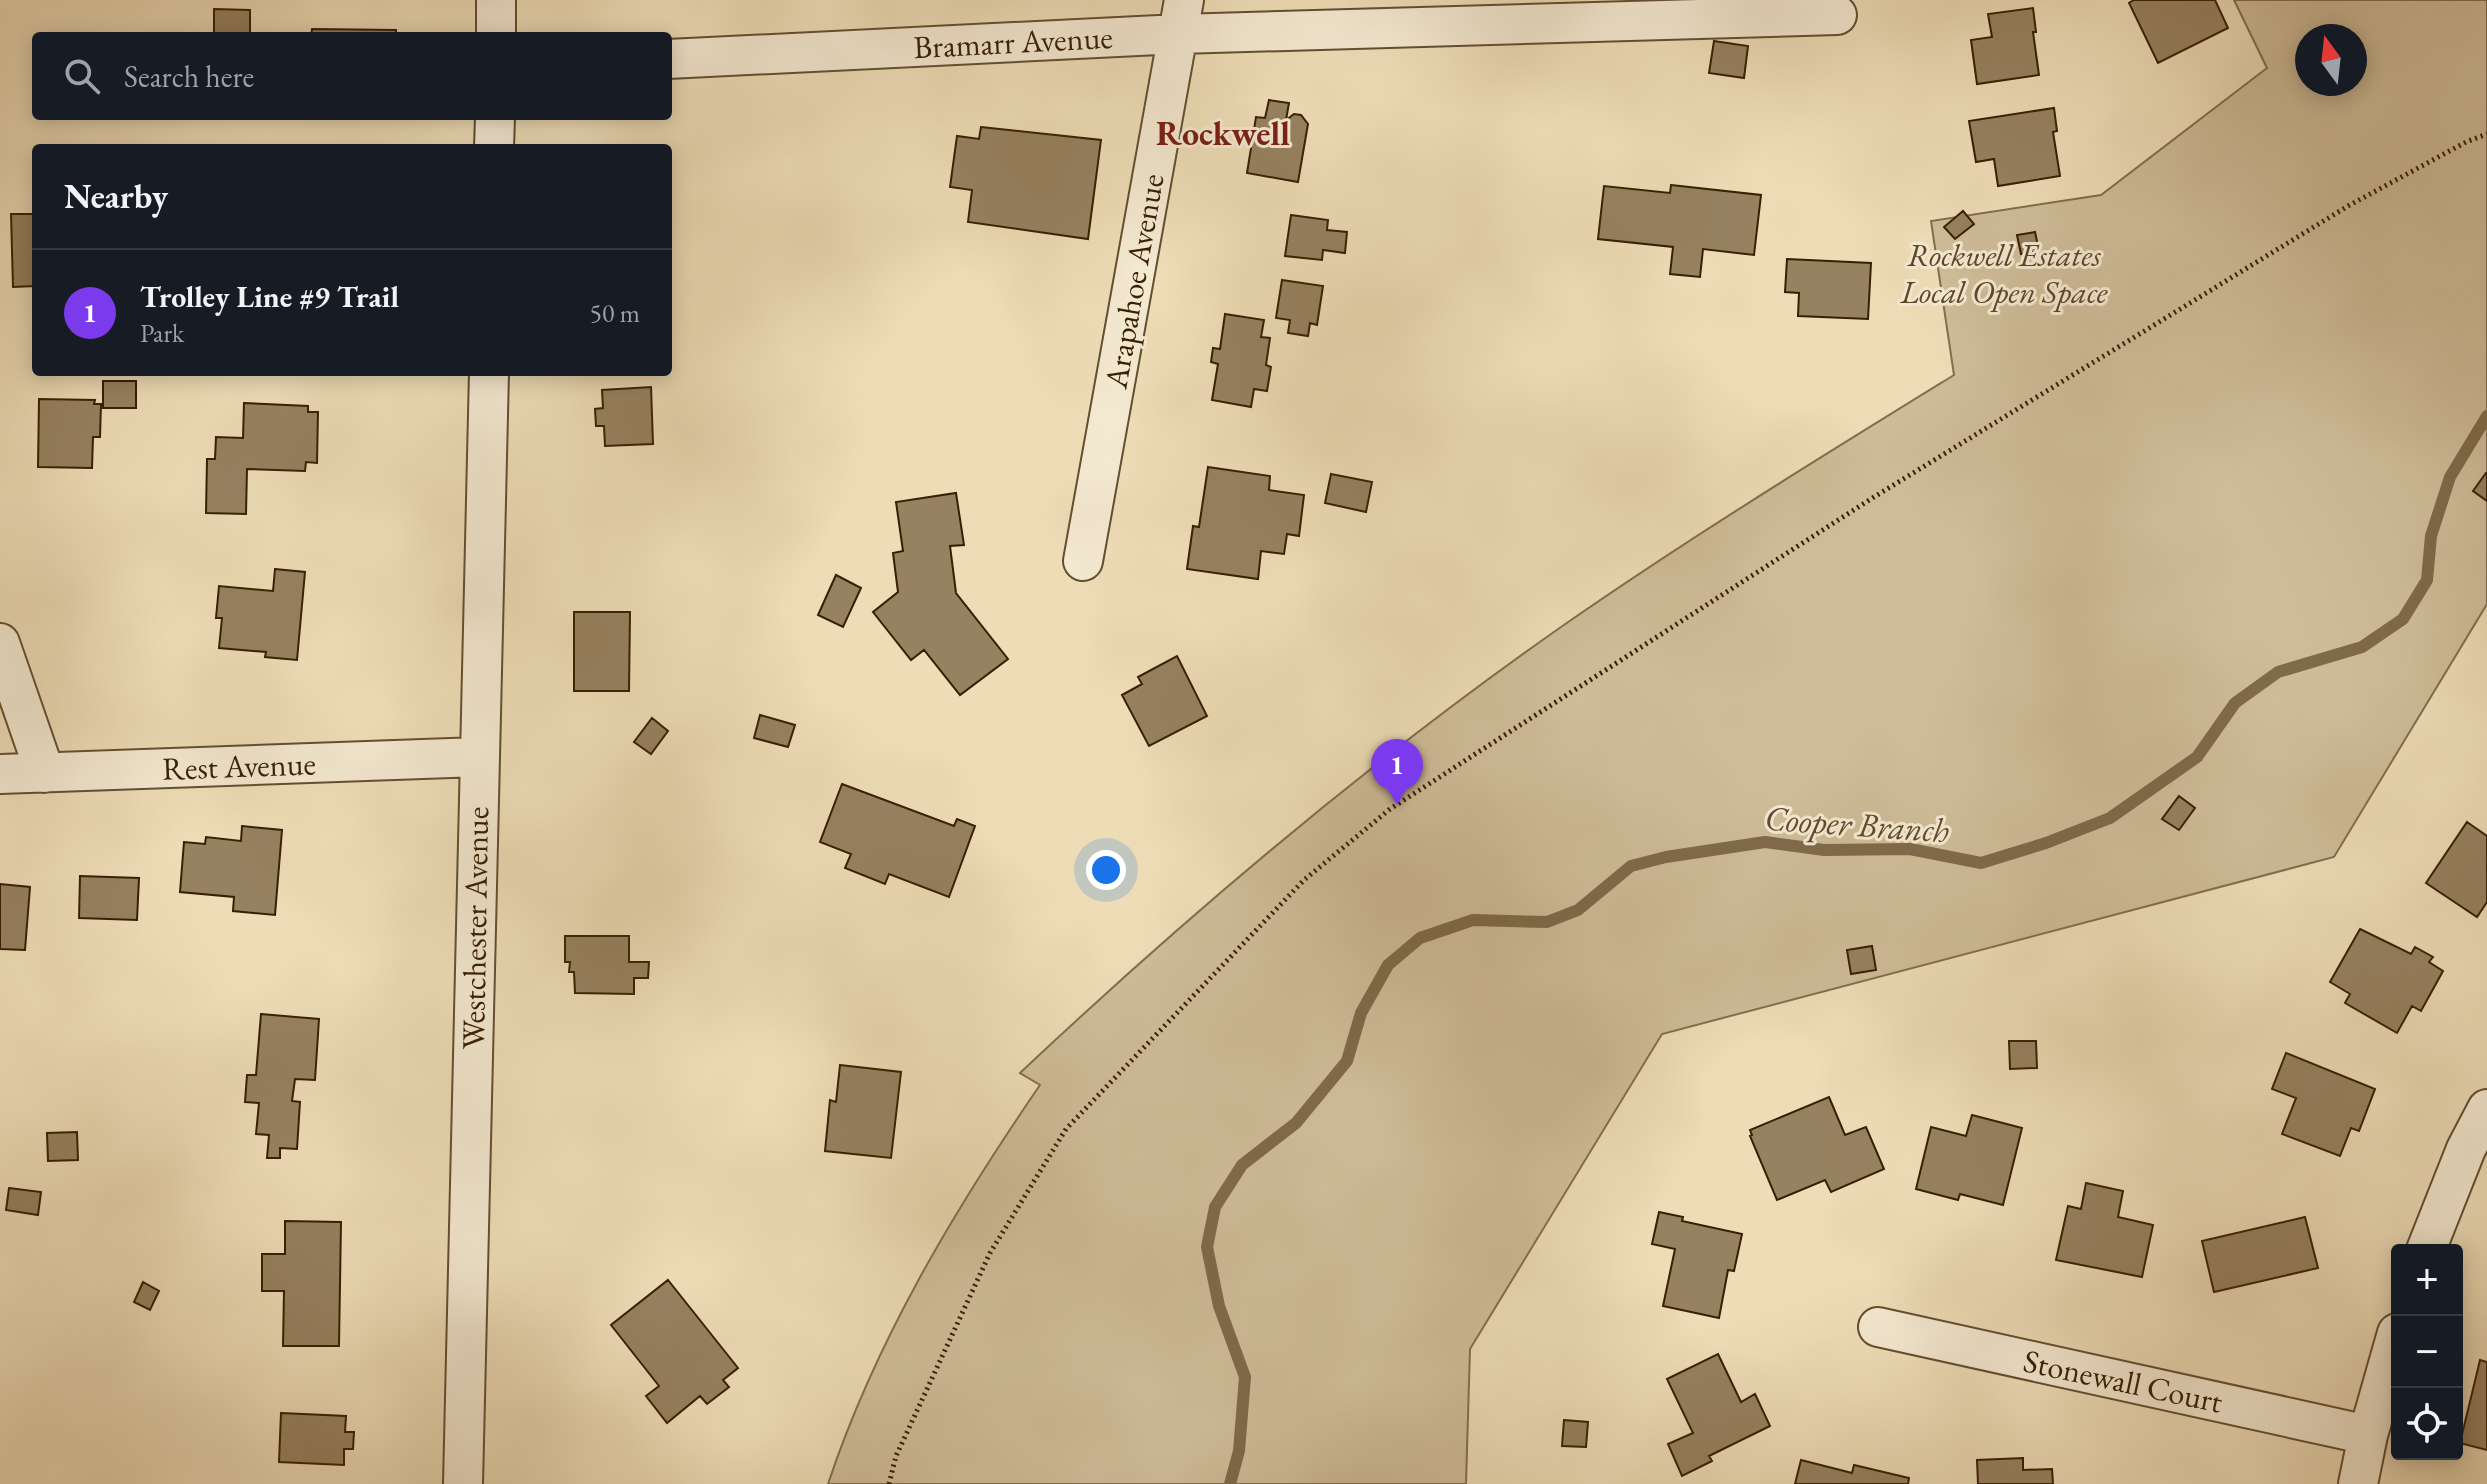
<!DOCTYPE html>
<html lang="en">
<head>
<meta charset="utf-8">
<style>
	:root { --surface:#171b24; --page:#20242c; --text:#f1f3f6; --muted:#9ea1a6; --line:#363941; --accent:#7c3aed }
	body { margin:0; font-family:"EB Garamond",serif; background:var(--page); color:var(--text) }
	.controls { position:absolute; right:24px; bottom:24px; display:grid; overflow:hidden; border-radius:8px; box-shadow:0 4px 20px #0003 }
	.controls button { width:72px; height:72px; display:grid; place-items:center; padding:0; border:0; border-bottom:2px solid var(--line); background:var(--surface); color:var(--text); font:40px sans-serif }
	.compass { position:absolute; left:2295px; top:24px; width:72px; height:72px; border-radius:50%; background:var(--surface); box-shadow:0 4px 20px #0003; rotate:345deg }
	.you { position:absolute; left:1106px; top:870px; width:28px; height:28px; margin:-20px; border:6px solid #fff; border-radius:50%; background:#1a73e8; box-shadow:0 0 0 12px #1a73e833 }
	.badge { display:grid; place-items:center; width:52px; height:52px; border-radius:50%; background:var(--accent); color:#fff; font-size:26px; font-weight:700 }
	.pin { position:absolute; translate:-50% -66px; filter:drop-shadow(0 2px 4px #0008) }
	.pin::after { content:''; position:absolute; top:42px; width:28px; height:24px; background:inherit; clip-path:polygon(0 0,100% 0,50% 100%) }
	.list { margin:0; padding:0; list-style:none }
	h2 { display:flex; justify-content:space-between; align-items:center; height:104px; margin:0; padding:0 32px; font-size:34px }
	h2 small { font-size:26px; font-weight:400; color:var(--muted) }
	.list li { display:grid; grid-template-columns:52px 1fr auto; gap:24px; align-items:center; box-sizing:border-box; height:128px; padding:0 32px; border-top:2px solid var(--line) }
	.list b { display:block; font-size:30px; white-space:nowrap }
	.list p { margin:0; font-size:26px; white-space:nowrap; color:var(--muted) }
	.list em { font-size:26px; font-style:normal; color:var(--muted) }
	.icon { flex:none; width:44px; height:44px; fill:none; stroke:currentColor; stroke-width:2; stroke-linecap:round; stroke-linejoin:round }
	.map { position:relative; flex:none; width:2487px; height:1484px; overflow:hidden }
	.search { position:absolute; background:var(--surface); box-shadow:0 4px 20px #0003; left:32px; top:32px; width:640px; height:88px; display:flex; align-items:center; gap:20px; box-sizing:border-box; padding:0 28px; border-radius:8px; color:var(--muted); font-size:30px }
	.panel { position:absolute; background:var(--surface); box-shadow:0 4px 20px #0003; left:32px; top:144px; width:640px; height:232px; border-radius:8px }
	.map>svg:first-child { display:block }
</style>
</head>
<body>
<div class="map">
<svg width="2487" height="1484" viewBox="0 0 2487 1484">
	<rect width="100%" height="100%" fill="#eddcb6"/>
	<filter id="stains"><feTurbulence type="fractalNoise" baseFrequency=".0025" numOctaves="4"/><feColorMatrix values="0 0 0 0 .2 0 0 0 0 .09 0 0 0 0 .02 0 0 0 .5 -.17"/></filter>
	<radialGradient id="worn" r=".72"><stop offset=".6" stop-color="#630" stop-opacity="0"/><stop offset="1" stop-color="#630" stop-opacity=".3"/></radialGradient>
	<!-- green -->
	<path fill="#cebc98" stroke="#826e4e" stroke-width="2" fill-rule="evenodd" d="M2234,0H2487V604L2334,857L1662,1034L1470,1349L1466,1484H828C876,1340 955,1209 1040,1085L1020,1073C1190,913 1370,761 1561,627C1689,538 1821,457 1954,375L1931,221L2101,195L2267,68ZM2307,36H2355V84H2307Z"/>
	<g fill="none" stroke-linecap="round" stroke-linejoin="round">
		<!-- stream -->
		<path stroke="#7f6a4a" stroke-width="12" d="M1230,1484L1239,1451L1245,1377L1219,1306L1207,1247L1215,1207L1242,1165L1296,1123L1347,1061L1361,1013L1388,965L1420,938L1473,920L1547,922L1578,910L1631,866L1666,857L1765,842L1824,850L1910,849L1981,863L2046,843L2110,818L2197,757L2235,703L2278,672L2362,647L2403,619L2427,580L2431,536L2450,477L2487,416"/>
	</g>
	<!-- building -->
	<path fill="#968160" stroke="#371f03" stroke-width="2" d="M2134,0H2215L2228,28L2158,63L2129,3Z
		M2033,8L2036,32H2033L2039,75L1977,84L1971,40L1992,37L1988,14Z
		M214,9L250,10V34L214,33Z
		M312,29L396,30V36H311Z
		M1714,41L1748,46L1744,78L1709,73Z
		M1269,100L1289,103L1286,120L1294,114L1301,115L1308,124L1298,182L1247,173L1256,117L1265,118Z
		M2054,108L2057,131L2053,132L2060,176L1998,186L1994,159L1976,162L1969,121Z
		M981,127L1101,140L1088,239L968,222L972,190L950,187L957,136L979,139Z
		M1671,185L1761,195L1754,255L1703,249L1700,277L1670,274L1673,247L1598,239L1604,186L1670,193Z
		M1963,211L1974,224L1955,239L1944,227Z
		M11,214H36V286L13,287Z
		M1291,215L1328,220L1327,230L1347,232L1345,253L1323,250L1322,260L1285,256Z
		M2035,232L2039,251L2021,254L2017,235Z
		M1787,259L1871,263L1868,319L1798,316L1799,293L1785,292Z
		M1282,280L1323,286L1317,325L1310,323L1308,336L1288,333L1290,320L1276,318Z
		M1225,314L1264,320L1261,337L1270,338L1266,365L1271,367L1267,391L1254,389L1251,407L1212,400L1218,364L1211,362L1213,348L1220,349Z
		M103,381H136V408H103Z
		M651,387L653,444L605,446L604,426H596L595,409L603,408L602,390Z
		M39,399L95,400L94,404H101L100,437H93L92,468L38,467Z
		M244,403L308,406V412H318L317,463L306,462L305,471L247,469L246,514L206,513L207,459H215L216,437L243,438Z
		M1208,467L1270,476L1269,490L1304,495L1299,536L1287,534L1284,554L1261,551L1258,579L1187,569L1193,526L1199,527Z
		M2486,473H2487V501L2473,491Z
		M1331,474L1372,482L1366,512L1325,503Z
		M956,493L964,545L950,546L956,593L1008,659L960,695L924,650L911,660L873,612L898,592L893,553L903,551L896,502Z
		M275,569L305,572L297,660L265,657L266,652L219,648L222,618H216L219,586L273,591Z
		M836,575L861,588L843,627L818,615Z
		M574,612H630L629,691H574Z
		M1177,656L1207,716L1149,746L1122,695L1142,684L1138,677Z
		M760,715L795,725L788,747L754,738Z
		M652,718L668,731L651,754L634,742Z
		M842,784L954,826L957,819L975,826L949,897L889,874L885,884L845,868L851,854L820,842Z
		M2179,796L2195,808L2179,830L2162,819Z
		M2467,822L2487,836V902L2477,917L2426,883Z
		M242,826L282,830L275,915L233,911L234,897L180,892L184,842L205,844L206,837L241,841Z
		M80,876L139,878L137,920L79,918Z
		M0,884L30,887L25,950L0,949Z
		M2360,929L2411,954L2415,947L2433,957L2429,962L2443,971L2421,1011L2412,1006L2397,1033L2345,1003L2350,994L2330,982Z
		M565,936H629V962H649L648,978H634V994L575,993L574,972H569L570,962H565Z
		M1872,946L1876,970L1851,974L1847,950Z
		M261,1014L319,1019L315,1080L295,1079L292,1101L300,1102L297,1149L280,1148V1158H267L269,1135L256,1134L259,1103L245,1102L247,1075H256Z
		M2009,1041H2036L2037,1068L2010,1069Z
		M2286,1053L2375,1089L2359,1131L2351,1128L2340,1156L2282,1134L2296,1098L2272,1089Z
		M840,1065L901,1072L891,1158L825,1151L830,1100L836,1102Z
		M1829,1097L1845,1135L1866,1127L1884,1169L1831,1192L1825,1180L1777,1200L1750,1136L1752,1135L1750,1130Z
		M1972,1115L2022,1128L2003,1205L1960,1194L1958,1200L1916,1189L1931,1127L1966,1136Z
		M77,1132L78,1160L48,1161L47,1133Z
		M2086,1183L2123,1191L2118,1217L2153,1225L2142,1277L2056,1260L2068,1206L2081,1209Z
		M9,1188L41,1192L38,1215L6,1210Z
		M1659,1212L1683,1217L1682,1221L1742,1234L1734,1271L1728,1270L1719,1318L1663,1306L1675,1249L1652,1244Z
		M2305,1217L2318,1268L2214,1292L2202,1241Z
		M285,1221L341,1222L339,1346H283L284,1291H262V1254H285Z
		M668,1280L738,1368L723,1380L729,1387L707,1404L700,1396L667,1423L646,1396L659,1386L611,1325Z
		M143,1282L159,1291L150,1310L134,1302Z
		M1718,1354L1741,1402L1755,1394L1770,1426L1709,1456L1712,1461L1682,1476L1668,1444L1693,1433L1667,1379Z
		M2480,1360L2487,1362V1450L2460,1443Z
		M281,1413L346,1416L345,1432H354L353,1449H344V1465L279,1462Z
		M1564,1420L1588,1422L1586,1447L1562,1446Z
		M2023,1458V1470L2052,1469L2053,1484H1978L1977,1460Z
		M1801,1460L1852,1473L1854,1465L1909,1478L1908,1484H1795Z"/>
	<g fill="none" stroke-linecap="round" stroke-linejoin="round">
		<!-- street casing -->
		<g stroke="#644e30" stroke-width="42">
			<path id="street" d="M496,0V36
				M668,59L1179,34L1837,15
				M494,148L495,116
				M1083,561L1184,0
				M0,643L45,773
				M0,774L479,757
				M2426,1250L2466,1149L2487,1109
				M1878,1327L2368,1435
				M463,1484L489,372
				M2358,1484L2368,1435L2397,1333"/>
		</g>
		<!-- path -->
		<path stroke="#371f03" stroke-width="5" stroke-dasharray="2 4" stroke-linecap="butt" d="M889,1484L896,1456L990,1253L1066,1129L1304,880L1390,809L1874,497L2348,206L2466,142L2487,134"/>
		<!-- street -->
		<use href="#street" stroke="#f3e8d0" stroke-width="38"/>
	</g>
	<g text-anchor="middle" stroke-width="6" stroke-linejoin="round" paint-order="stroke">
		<!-- street labels -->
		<g font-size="32" fill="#371f03" stroke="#f3e8d0">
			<text transform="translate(1013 42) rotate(-3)" y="11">Bramarr Avenue</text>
			<text transform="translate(1134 281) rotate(-80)" y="11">Arapahoe Avenue</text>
			<text transform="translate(239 766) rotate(-2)" y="11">Rest Avenue</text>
			<text transform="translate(475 928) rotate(-89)" y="11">Westchester Avenue</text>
			<text transform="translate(2123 1381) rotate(12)" y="11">Stonewall Court</text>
		</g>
		<!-- park labels -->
		<g font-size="32" font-style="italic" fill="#5d4628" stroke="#f3e8d0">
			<text x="2004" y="266">Rockwell Estates<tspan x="2004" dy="37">Local Open Space</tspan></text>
		</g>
		<!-- neighbourhood labels -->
		<g font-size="34" font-weight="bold" fill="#7a1f14" stroke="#f3e8d0">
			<text x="1223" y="145">Rockwell</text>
		</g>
		<!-- water labels -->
		<g font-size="34" font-style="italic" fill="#614b2c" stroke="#f3e8d0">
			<text transform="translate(1857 824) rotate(4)" y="12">Cooper Branch</text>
		</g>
	</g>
	<rect width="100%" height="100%" filter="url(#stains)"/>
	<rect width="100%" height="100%" fill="url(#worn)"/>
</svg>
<div class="controls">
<button>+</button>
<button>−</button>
<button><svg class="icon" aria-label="locate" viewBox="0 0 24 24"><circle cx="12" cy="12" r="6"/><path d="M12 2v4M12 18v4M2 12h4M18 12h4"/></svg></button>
</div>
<svg class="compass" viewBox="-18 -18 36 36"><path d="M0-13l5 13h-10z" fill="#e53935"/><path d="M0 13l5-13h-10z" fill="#9ea1a6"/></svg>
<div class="you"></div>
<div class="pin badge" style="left:1397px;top:805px">1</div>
<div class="search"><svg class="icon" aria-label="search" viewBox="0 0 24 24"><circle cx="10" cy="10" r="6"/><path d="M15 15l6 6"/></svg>Search here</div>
<section class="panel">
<h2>Nearby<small></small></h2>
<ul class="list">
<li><span class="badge">1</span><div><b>Trolley Line #9 Trail</b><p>Park</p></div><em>50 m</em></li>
</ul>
</section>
</div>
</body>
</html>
